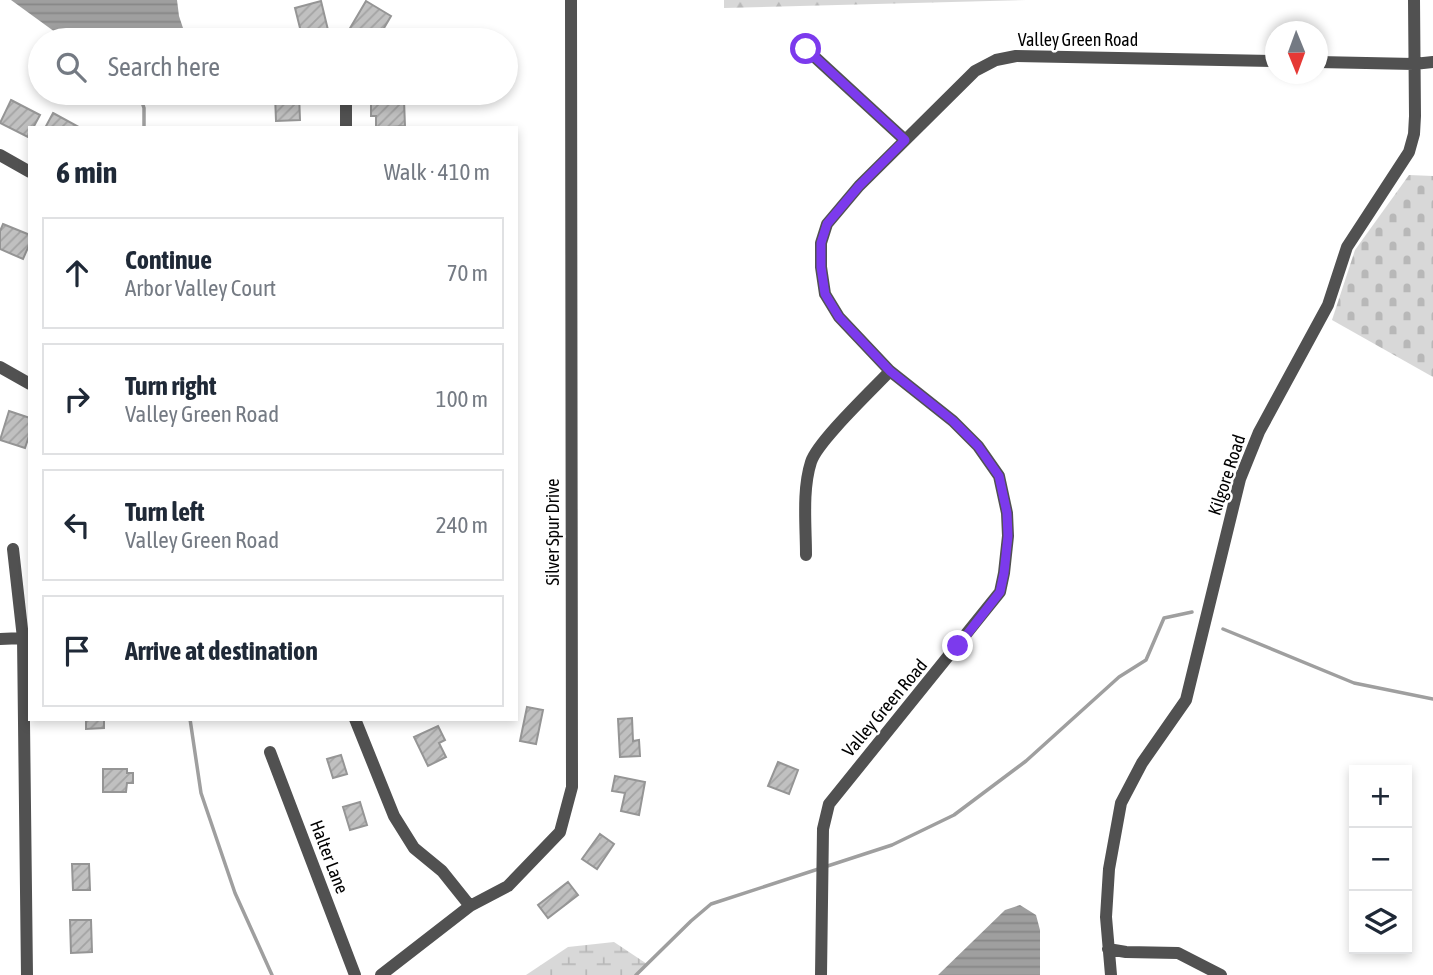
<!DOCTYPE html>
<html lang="en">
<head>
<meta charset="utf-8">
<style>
	:root { --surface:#fff; --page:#f2f2f3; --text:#1f2937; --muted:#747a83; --line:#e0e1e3 }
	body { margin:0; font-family:"Asap Condensed",sans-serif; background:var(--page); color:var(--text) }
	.controls { position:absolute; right:21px; bottom:21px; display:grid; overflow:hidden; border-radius:0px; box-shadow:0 4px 10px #0003 }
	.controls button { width:63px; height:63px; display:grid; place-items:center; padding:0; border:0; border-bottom:2px solid var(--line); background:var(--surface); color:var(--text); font:35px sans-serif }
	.compass { position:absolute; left:1265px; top:21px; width:63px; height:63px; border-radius:50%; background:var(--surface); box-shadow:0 4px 10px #0003; rotate:179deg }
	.stop { position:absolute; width:21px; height:21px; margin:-16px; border:5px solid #7c3aed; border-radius:50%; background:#fff }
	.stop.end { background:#7c3aed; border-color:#fff; box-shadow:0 2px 7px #0008 }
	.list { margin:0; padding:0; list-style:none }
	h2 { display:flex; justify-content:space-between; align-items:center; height:91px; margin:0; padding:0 28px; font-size:30px }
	h2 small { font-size:23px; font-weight:400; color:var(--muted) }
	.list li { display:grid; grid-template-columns:46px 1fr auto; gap:21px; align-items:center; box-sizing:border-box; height:112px; margin:0 14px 14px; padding:0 14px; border:2px solid var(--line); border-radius:0px }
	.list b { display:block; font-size:26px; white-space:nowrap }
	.list p { margin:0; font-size:23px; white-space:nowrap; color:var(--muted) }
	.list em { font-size:23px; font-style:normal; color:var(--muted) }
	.icon { flex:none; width:38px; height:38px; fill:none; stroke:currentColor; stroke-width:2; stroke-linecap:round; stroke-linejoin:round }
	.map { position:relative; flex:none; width:1433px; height:975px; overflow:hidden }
	.search { position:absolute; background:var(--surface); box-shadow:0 4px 10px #0003; left:28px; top:28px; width:490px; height:77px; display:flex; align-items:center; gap:18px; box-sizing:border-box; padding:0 24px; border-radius:38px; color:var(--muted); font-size:26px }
	.panel { position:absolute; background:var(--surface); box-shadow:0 4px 10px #0003; left:28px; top:126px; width:490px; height:595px; border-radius:0px }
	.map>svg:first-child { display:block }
</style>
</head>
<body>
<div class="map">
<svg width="1433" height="975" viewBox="0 0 1433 975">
	<defs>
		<pattern id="forest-firs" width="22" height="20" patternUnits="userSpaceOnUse" patternTransform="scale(1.75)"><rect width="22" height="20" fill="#d8d8d8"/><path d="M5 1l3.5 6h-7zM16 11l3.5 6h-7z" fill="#b8b8b8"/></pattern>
		<pattern id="wetland-marsh" width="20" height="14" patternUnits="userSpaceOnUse" patternTransform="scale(1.75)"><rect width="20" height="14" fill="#d8d8d8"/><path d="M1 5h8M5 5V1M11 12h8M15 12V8" fill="none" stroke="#b8b8b8"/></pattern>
		<pattern id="cemetery-stones" width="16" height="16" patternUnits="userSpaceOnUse" patternTransform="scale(1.75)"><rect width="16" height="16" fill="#d8d8d8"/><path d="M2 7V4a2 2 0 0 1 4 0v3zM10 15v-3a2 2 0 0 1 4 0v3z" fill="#b8b8b8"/></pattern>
		<pattern id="water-rules" width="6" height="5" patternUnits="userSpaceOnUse" patternTransform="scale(1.75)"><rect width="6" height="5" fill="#9f9f9f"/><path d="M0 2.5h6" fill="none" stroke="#878787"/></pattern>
		<pattern id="building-hatch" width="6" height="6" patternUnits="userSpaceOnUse" patternTransform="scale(1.75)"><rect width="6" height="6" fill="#c0c0c0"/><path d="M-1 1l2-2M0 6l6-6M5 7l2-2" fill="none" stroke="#a3a3a3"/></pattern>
	</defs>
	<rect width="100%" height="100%" fill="#fff"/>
	<!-- forest -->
	<path fill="url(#forest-firs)" d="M724,0H1026L724,8Z"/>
	<!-- wetland -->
	<path fill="url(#wetland-marsh)" d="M614,942L647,964L636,975H526L568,947Z"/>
	<!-- cemetery -->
	<path fill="url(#cemetery-stones)" d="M1409,175L1433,176V377L1332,320L1355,250Z"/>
	<!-- water -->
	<path fill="url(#water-rules)" d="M11,0H177L179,16L187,40H66Z
		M1020,905L1036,915L1040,930V975H938L1005,910Z"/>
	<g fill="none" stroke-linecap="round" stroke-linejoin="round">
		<!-- stream -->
		<path stroke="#9f9f9f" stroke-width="3.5" d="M139,93L144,108V128
			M1223,629L1354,683L1433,699
			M190,719L201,793L235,893L272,975
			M636,975L691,921L711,904L892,845L954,815L1026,761L1119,677L1146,660L1164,618L1192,612"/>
	</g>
	<!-- building -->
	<path fill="url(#building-hatch)" stroke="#959595" stroke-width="2" d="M321,1L328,30L302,36L295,8Z
		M366,1L391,16L377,40H366L349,30Z
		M299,94L300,120L276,121L275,95Z
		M11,100L40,115L33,128H30L28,137L0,123Z
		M404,100L405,126L376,128V116H371V102Z
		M53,113L79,127V128H45Z
		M3,224L30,235V243L23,259L0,249V231Z
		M9,411L30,418V433L25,448L0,440Z
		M527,707L543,710L536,744L520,741Z
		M632,718L633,741L639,740L640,756L620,757L618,719Z
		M86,719H104V728L86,729Z
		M438,726L445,740L439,743L446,757L428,766L414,737Z
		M341,755L347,774L333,778L327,759Z
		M778,762L798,770L789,794L768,786Z
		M103,769H127V773H133V783H127L126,792H103Z
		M615,776L645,782L639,815L621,811L625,793L612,791Z
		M360,802L367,825L350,830L343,807Z
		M600,834L614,844L597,869L582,859Z
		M72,864H89L90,890H73Z
		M568,882L578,895L548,918L538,905Z
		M70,920H91L92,952L71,953Z"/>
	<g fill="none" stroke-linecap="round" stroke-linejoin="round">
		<!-- minor -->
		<path stroke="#515151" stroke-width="12" d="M806,49L905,140
			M1318,62L1414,64L1433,62
			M341,93L346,104V128
			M0,155L30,172
			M0,367L30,384
			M13,549L23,638L27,975
			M806,555C806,526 802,490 811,462C817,442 873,389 890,371
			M0,639L23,638
			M355,719L394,816L414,848L442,871L470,906
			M270,752L355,975
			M1108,949L1126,952L1178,953L1221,975
			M381,975L470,906L508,886L560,832L572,787L571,0
			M821,975L823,829L829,804L1000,592L1004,573L1008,536L1007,513L999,476L978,446L953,421L890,371L839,317L825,294L821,267V243L827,224L859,186L975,71L996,60L1016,56L1276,61
			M1111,975L1106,917L1109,869L1121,803L1142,763L1186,700L1240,479L1259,432L1328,305L1347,247L1409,152L1414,134L1415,116L1414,0"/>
	</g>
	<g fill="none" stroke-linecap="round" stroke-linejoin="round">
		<!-- route -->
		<path stroke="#7c3aed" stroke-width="9" d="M806,49L905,140L859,186L827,224L821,243V267L825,294L839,317L890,371L953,421L978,446L999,476L1007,513L1008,536L1004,573L1000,592L958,646"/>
	</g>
	<g text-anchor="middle" stroke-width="5" stroke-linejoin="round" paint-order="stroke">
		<!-- street labels -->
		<g font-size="18" fill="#000" stroke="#fff">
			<text x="1078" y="46">Valley Green Road</text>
			<text transform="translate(1227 475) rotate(-72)" y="6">Kilgore Road</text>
			<text transform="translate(553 532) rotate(-90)" y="6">Silver Spur Drive</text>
			<text transform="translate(885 708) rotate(-50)" y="6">Valley Green Road</text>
			<text transform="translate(329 857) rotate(69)" y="6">Halter Lane</text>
		</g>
	</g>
</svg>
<div class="controls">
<button>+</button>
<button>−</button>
<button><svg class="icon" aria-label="layers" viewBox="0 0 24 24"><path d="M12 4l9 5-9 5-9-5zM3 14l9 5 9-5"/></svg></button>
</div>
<svg class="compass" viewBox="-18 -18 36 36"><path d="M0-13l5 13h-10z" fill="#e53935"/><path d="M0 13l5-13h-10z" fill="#747a83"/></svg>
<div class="stop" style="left:806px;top:49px"></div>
<div class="stop end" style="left:958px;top:646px"></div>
<div class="search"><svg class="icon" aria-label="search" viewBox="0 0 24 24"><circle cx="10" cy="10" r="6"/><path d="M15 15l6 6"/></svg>Search here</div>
<section class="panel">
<h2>6 min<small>Walk · 410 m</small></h2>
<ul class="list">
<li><svg class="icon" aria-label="ahead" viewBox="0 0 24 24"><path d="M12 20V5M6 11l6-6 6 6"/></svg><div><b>Continue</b><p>Arbor Valley Court</p></div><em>70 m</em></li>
<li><svg class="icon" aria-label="right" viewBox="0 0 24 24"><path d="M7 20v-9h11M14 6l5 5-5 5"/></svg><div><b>Turn right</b><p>Valley Green Road</p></div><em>100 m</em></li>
<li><svg class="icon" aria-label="left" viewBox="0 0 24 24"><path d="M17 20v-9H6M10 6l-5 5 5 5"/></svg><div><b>Turn left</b><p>Valley Green Road</p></div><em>240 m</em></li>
<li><svg class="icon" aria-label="arrive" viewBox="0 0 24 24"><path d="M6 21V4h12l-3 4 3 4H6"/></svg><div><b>Arrive at destination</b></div></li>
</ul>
</section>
</div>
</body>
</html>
